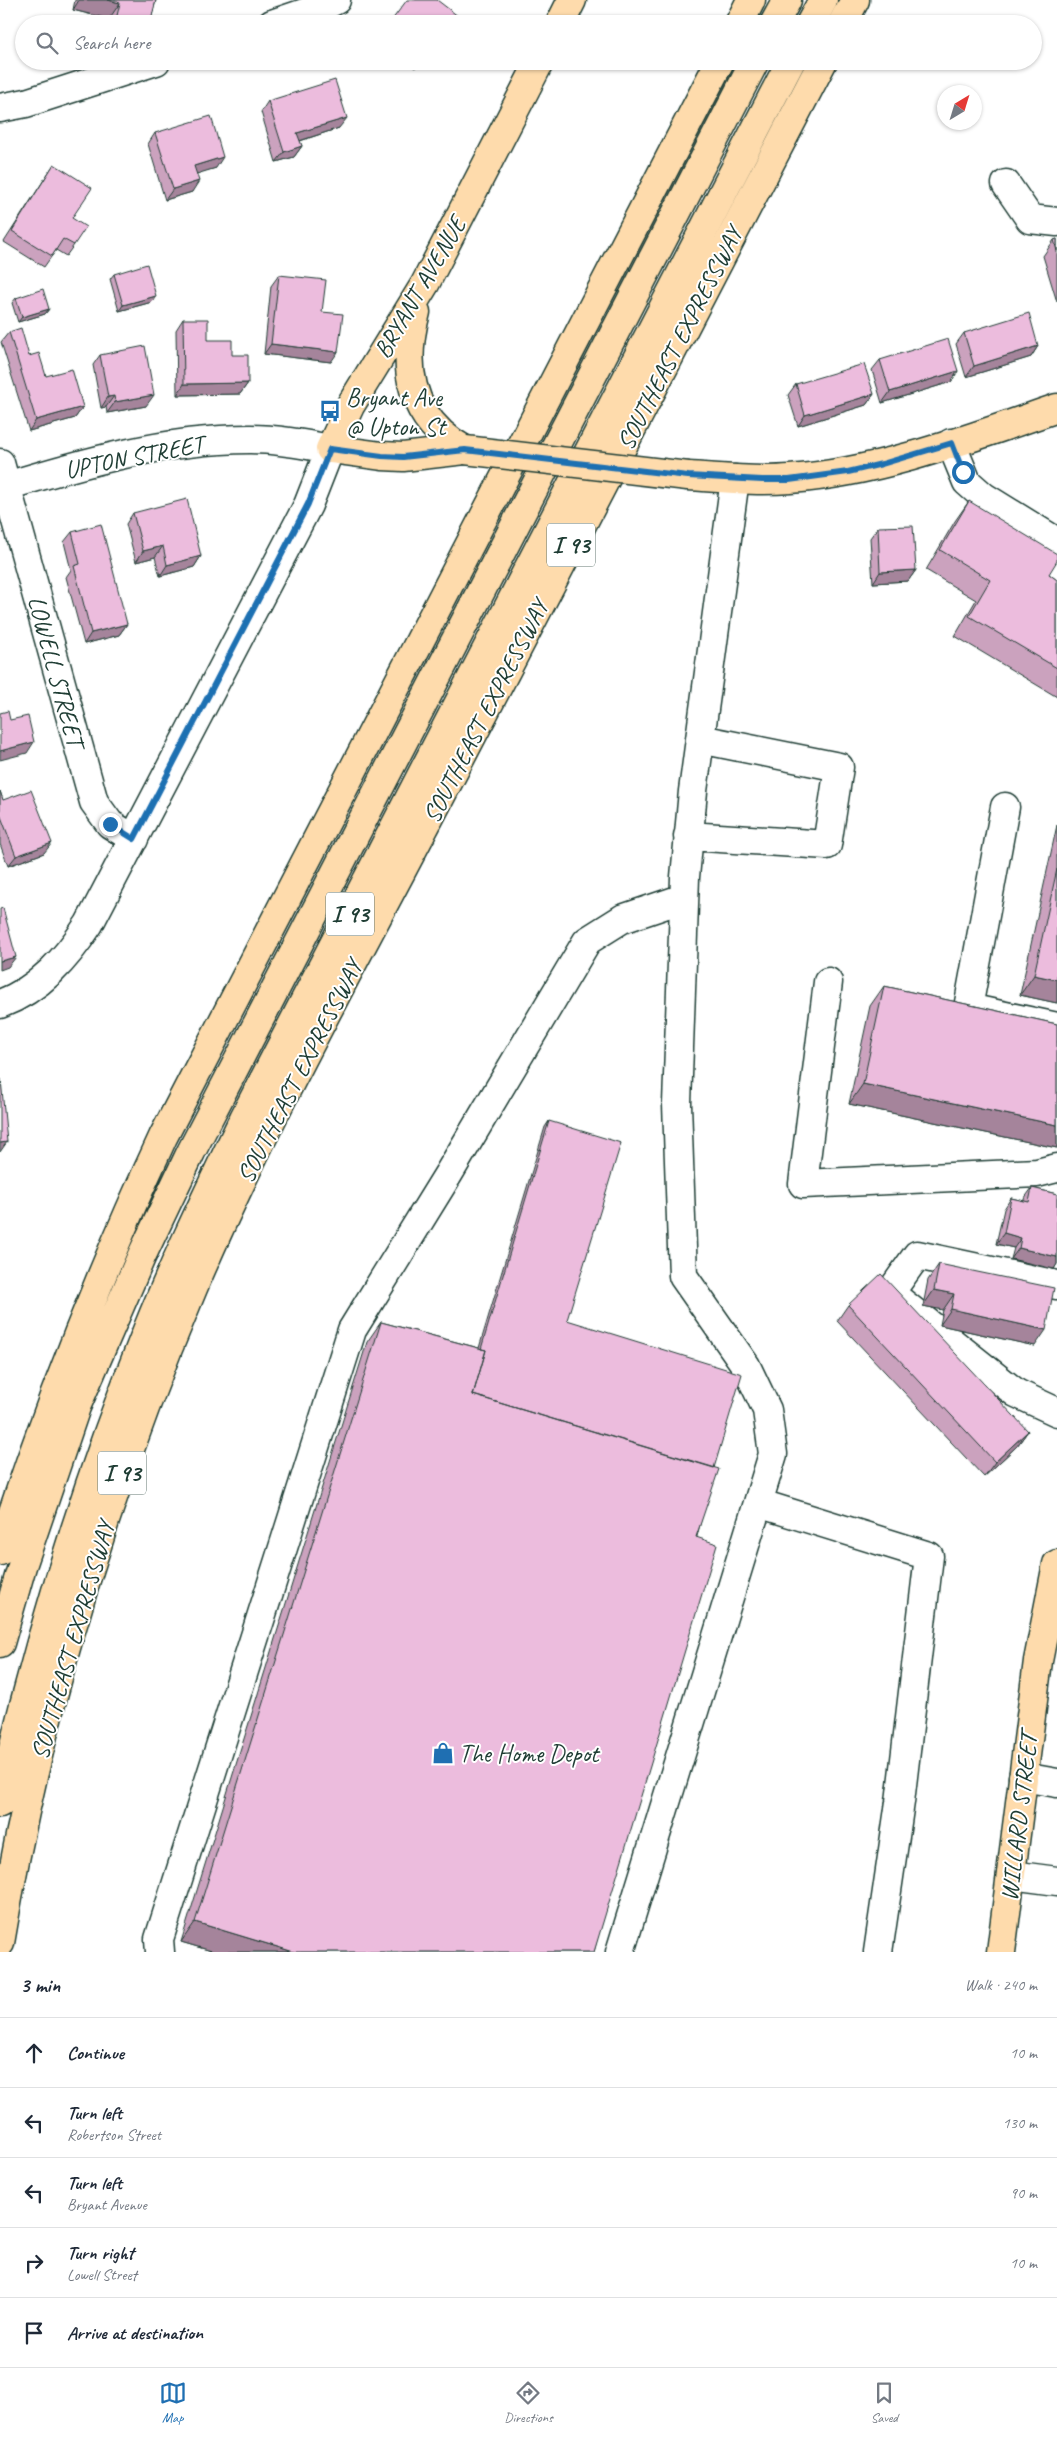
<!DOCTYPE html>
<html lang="en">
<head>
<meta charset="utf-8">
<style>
	:root { --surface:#fff; --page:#f6f6f7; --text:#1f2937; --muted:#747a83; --line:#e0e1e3; --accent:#1f6fb2 }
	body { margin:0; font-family:Caveat,sans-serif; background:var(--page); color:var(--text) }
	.compass { position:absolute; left:937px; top:85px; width:45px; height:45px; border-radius:50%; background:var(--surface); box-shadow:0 1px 4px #0004; rotate:38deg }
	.stop { position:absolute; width:15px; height:15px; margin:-11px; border:4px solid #1f6fb2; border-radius:50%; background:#fff }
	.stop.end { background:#1f6fb2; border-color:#fff; box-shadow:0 1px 5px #0008 }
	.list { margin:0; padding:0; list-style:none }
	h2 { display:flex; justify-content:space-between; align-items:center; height:65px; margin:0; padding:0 20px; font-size:21px }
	h2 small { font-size:16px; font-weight:400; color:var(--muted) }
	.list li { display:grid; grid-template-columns:32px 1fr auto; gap:15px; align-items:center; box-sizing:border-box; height:70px; padding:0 20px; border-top:1px solid var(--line) }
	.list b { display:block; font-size:19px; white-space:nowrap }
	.list p { margin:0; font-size:16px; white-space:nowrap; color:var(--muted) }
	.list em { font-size:16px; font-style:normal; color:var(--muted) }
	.icon { flex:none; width:28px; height:28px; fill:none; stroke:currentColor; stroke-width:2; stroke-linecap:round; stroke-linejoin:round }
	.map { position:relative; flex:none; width:1057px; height:1952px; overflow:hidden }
	.search { position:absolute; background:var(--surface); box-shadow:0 1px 4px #0004; left:15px; right:15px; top:15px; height:55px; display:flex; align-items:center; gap:12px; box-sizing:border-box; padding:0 18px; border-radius:28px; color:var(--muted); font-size:19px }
	.sheet { height:415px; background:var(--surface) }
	nav { display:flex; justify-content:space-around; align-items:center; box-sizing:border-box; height:70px; border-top:1px solid var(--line); background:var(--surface); font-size:14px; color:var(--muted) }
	nav a { display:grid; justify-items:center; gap:2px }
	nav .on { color:var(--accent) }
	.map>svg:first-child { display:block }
</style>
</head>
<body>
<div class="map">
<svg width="1057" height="1952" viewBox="0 0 1057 1952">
	<rect width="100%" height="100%" fill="#fff"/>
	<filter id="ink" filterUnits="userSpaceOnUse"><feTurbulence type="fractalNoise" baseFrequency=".02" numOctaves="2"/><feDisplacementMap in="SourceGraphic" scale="10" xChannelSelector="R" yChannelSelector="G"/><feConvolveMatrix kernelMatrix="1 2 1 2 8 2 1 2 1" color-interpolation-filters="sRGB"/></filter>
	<g filter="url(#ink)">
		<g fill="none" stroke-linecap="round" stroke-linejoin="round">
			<!-- minor casing -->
			<g stroke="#1f3d34" stroke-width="31">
				<path id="minor" d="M272,24L322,7L336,0
					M0,108L26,103L156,61
					M1006,184L1030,219L1057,222
					M951,443L967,482L984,497L1057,542
					M0,463L94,802L110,824L134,839
					M0,488C82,463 165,439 250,439C277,439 304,444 330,449L308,505L89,924C66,959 40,989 0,1004
					M1005,807L968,1008L1057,1027
					M688,836L827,845L839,767L700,739
					M828,982L803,1184L1037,1173L1057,1168
					M1057,1285L917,1255L890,1293L1016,1393L1057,1412
					M758,1503L929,1556L900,1802L878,1952
					M1023,1777L1057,1783
					M1011,1875L1057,1881
					M160,1952L159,1939L352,1330L449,1173L587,941L622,919L684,898
					M620,1952L773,1454L767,1410L746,1366L683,1276L677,1104L685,877L693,791L735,479"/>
			</g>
			<!-- major casing -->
			<g stroke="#1f3d34" stroke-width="31">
				<path id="major" d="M560,24L572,0
					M416,312C401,368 410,420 465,450
					M465,450L403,457L382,456L330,449L350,406L425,284L540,61
					M688,476C722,478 756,482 790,479C882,472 970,438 1057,408
					M1001,1952L1038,1661L1057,1564"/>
			</g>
			<!-- highway casing -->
			<g stroke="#1f3d34" stroke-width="31">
				<path id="highway" d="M739,24L751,0
					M774,24L787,0
					M810,24L823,0
					M842,24L855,0
					M0,1551C46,1409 100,1272 163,1137L720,61
					M0,1643L22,1566L76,1407L142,1255L191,1152L755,61
					M0,1803C37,1641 86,1482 148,1328C177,1256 211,1187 244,1118L791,61
					M0,1943C37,1718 104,1498 193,1288C266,1117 359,954 445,788C571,546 697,304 823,61"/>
			</g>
			<!-- minor -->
			<use href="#minor" stroke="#fff" stroke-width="28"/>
			<!-- major -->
			<use href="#major" stroke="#fedbac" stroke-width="28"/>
			<!-- highway -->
			<use href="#highway" stroke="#fedbac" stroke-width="28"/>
			<!-- major-bridge casing -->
			<g stroke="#1f3d34" stroke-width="31" stroke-linecap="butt">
				<path id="major-bridge" d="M465,450L688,476"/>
			</g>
			<!-- major-bridge -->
			<use href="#major-bridge" stroke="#fedbac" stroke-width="28"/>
		</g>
		<!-- wall -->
		<path fill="#cba2be" stroke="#1f3d34" d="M75,0H156L150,24H108L109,19L73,10Z
			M406,61H420L415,68Z
			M268,101L339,128L300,141L302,146L294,157L276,162L261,112Z
			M155,133L216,168L197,173L192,192L165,200L148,144Z
			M54,164L72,218L74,245L66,256L56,250L44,267L4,242Z
			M1057,239V302L1043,256L1054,240Z
			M114,274L156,296L152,302L119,311L110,279Z
			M279,275L322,312L331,362L264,354L271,286Z
			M16,298L49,309L45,314L18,322L12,303Z
			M183,319L208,340L232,355L248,383L240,394L177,395L176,330Z
			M9,332L46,376L83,407L75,418L29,431L1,342Z
			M964,333L1038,346L1031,357L966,377L956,344Z
			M100,355L146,406L107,413L106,407L101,408L93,365Z
			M880,360L958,371L951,382L882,403L872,370Z
			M796,384L874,394L866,405L798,426L788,395Z
			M969,501L1049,574L1057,580V697L955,636L976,600L926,570L955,521Z
			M133,513L201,556L194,567L160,576L155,557L136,562L126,524Z
			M878,527L916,570L908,581L873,583L870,538Z
			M72,532L127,624L119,635L84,644L66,577L71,570L64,542Z
			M0,791L3,800L44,853L8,866L0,844Z
			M1057,825V1003L1020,995Z
			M884,986L1057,1024V1148L849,1104L870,1006Z
			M549,1121L567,1320L714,1468L594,1952H215L181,1942L367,1342L381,1322L479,1348L545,1127Z
			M1032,1188L1057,1194V1264L1054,1269L1011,1259L1014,1248L996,1244L1004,1209L1011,1198L1024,1201V1199Z
			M939,1264L1035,1346L940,1325L943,1310L923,1306L928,1280Z
			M848,1305L1028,1431L1017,1446L984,1477L837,1321Z"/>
		<!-- shaded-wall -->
		<path fill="#a5849b" stroke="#1f3d34" d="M79,0H108L120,3L109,19L73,10Z
			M347,118L339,128L290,144L297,133Z
			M302,146L294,157L276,162L284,152Z
			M223,157L216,168L187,177L194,166Z
			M199,181L192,192L165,200L173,189Z
			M156,296L152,302L119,311L123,305Z
			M49,309L45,314L18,322L22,317Z
			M271,344L338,352L331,362L264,354Z
			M1038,346L1031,357L966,377L974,366Z
			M958,371L951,382L882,403L890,392Z
			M248,383L240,394L177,395L184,384Z
			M874,394L866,405L798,426L805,415Z
			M154,395L146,406L107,413L115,402Z
			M114,396L106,407L101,408L108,397Z
			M83,407L75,418L29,431L36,420Z
			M163,546L155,557L136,562L143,551Z
			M201,556L194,567L160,576L167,565Z
			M916,570L908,581L873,583L880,572Z
			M127,624L119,635L84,644L91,633Z
			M34,742L27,753L0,760V751Z
			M52,843L44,853L8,866L16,856Z
			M16,957L8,967L0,970V961Z
			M1034,975L1057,980V1003L1020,995Z
			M863,1084L1057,1125V1148L849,1104Z
			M7,1142L0,1152V1143Z
			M1004,1233L1021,1238L1014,1248L996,1244Z
			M1019,1248L1057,1257V1264L1054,1269L1011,1259Z
			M934,1290L954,1294L943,1310L923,1306Z
			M951,1309L1046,1330L1035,1346L940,1325Z
			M1028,1431L1017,1446L984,1477L995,1462Z
			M195,1922L294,1952H215L181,1942Z"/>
		<!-- building -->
		<path fill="#ecbcdd" stroke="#1f3d34" d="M108,0H156L150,24H115L120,3Z
			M407,0H437L463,20L460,24H389Z
			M335,80L347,118L297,133L302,146L284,152L268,101Z
			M211,116L223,157L194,166L199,181L173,189L155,133Z
			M54,164L92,188L72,218L86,227L74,245L63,239L52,256L12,231Z
			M1057,239V251L1054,240Z
			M147,264L156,296L123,305L114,274Z
			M279,275L326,280L322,312L343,314L338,352L271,344Z
			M43,289L49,309L22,317L16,298Z
			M1029,313L1038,346L974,366L964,333Z
			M183,319H208V340H232V355H248V383L184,384Z
			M21,328L29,356L39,353L46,376L72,369L83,407L36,420L9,332Z
			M948,339L958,371L890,392L880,360Z
			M145,346L154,395L115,402L114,396L108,397L100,355Z
			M864,364L874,394L805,415L796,384Z
			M187,499L201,556L167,565L163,546L143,551L133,513Z
			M969,501L1057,554V561L1049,574L1057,580V668L969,616L990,580L940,550Z
			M101,524L127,624L91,633L74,566L80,564L72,532Z
			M913,526L916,570L880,572L878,527Z
			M8,711L10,720L28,716L34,742L0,751V713Z
			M31,790L52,843L16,856L0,814V791L3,800Z
			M1057,869V980L1034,975Z
			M3,908L16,957L0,961V909Z
			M884,986L1057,1024V1125L863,1084Z
			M0,1079H1L7,1142L0,1143Z
			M549,1121L621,1143L567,1320L742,1374L714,1468L473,1395L486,1350L481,1349Z
			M1032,1188L1057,1194V1257L1019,1248L1021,1238L1004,1233L1011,1198L1029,1202Z
			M939,1264L1054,1288L1046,1330L951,1309L954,1294L934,1290Z
			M881,1274L1028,1431L995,1462L848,1305Z
			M381,1322L486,1350L473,1395L719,1469L696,1537L717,1544L594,1952H294L195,1922Z"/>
	</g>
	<g fill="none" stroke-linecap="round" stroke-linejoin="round" filter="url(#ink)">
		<!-- route -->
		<path stroke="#1f6fb2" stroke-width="6" d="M110,824L134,839L308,504L330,449L382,456L403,457L465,450L688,476L762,480H789L848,472L882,464L952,443L963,472"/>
	</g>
	<!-- icons -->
	<defs>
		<g id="bus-bare" transform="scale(1.725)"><path d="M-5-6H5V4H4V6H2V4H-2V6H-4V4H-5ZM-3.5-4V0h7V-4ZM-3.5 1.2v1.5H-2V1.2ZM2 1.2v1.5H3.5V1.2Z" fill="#1f6fb2" stroke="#fff" stroke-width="2.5" paint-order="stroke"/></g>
		<g id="shop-bare" transform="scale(1.725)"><path d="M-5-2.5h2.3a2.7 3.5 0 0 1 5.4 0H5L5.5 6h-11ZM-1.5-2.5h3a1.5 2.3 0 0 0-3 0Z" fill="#1f6fb2" stroke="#fff" stroke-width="2.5" paint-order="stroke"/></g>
	</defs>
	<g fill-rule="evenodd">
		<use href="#bus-bare" x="330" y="411"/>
		<use href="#shop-bare" x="443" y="1753"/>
	</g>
	<g text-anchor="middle" stroke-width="4" stroke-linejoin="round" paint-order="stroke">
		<!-- shield labels -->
		<g fill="#fff" stroke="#627771" stroke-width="1">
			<rect x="547" y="523.5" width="48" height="43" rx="4"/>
			<rect x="326" y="892.5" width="48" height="43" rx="4"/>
			<rect x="98" y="1451.5" width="48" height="43" rx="4"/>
		</g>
		<g font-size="24" font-weight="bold" fill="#1f3d34">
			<text x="571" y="553">I 93</text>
			<text x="350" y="922">I 93</text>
			<text x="122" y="1481">I 93</text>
		</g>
		<!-- street labels -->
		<g font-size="25" fill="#1f3d34" stroke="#fff">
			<text transform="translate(419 287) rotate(-60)" y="9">BRYANT AVENUE</text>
			<text transform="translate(679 338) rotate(-63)" y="9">SOUTHEAST EXPRESSWAY</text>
			<text transform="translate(134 456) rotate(-11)" y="9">UPTON STREET</text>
			<text transform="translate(57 671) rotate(75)" y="9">LOWELL STREET</text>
			<text transform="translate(485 711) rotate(-63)" y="9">SOUTHEAST EXPRESSWAY</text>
			<text transform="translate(299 1071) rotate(-63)" y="9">SOUTHEAST EXPRESSWAY</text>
			<text transform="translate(72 1640) rotate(-74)" y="9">SOUTHEAST EXPRESSWAY</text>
			<text transform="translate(1018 1817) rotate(-83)" y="9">WILLARD STREET</text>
		</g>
		<!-- poi labels -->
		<g font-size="25" fill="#1f3d34" stroke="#fff" text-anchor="start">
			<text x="346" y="406">Bryant Ave<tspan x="346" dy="29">@ Upton St</tspan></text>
			<text x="459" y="1762">The Home Depot</text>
		</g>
	</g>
</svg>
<svg class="compass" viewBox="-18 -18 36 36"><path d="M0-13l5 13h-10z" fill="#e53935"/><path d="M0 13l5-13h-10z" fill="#747a83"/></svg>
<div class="stop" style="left:963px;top:472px"></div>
<div class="stop end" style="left:110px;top:824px"></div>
<div class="search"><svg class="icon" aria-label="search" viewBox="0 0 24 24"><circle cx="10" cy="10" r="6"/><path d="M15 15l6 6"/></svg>Search here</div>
</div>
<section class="sheet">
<h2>3 min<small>Walk · 240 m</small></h2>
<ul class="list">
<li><svg class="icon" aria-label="ahead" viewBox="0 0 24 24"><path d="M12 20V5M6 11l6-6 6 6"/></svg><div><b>Continue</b></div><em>10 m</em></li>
<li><svg class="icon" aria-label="left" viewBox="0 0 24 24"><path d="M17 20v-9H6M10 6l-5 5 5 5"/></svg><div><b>Turn left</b><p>Robertson Street</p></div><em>130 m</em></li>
<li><svg class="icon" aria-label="left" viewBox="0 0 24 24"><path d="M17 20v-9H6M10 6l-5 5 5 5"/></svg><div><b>Turn left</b><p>Bryant Avenue</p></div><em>90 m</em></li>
<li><svg class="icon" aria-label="right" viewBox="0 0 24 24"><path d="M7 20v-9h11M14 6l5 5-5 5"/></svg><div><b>Turn right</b><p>Lowell Street</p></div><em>10 m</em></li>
<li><svg class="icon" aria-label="arrive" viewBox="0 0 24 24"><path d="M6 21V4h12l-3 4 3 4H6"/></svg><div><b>Arrive at destination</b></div></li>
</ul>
</section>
<nav>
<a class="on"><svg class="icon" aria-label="map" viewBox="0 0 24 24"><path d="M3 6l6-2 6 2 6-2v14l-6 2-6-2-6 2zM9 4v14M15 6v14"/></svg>Map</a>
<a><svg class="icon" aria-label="directions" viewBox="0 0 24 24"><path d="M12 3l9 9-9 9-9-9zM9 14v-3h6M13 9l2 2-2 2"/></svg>Directions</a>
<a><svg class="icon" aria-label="saved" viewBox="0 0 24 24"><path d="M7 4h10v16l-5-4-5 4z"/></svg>Saved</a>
</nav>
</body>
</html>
